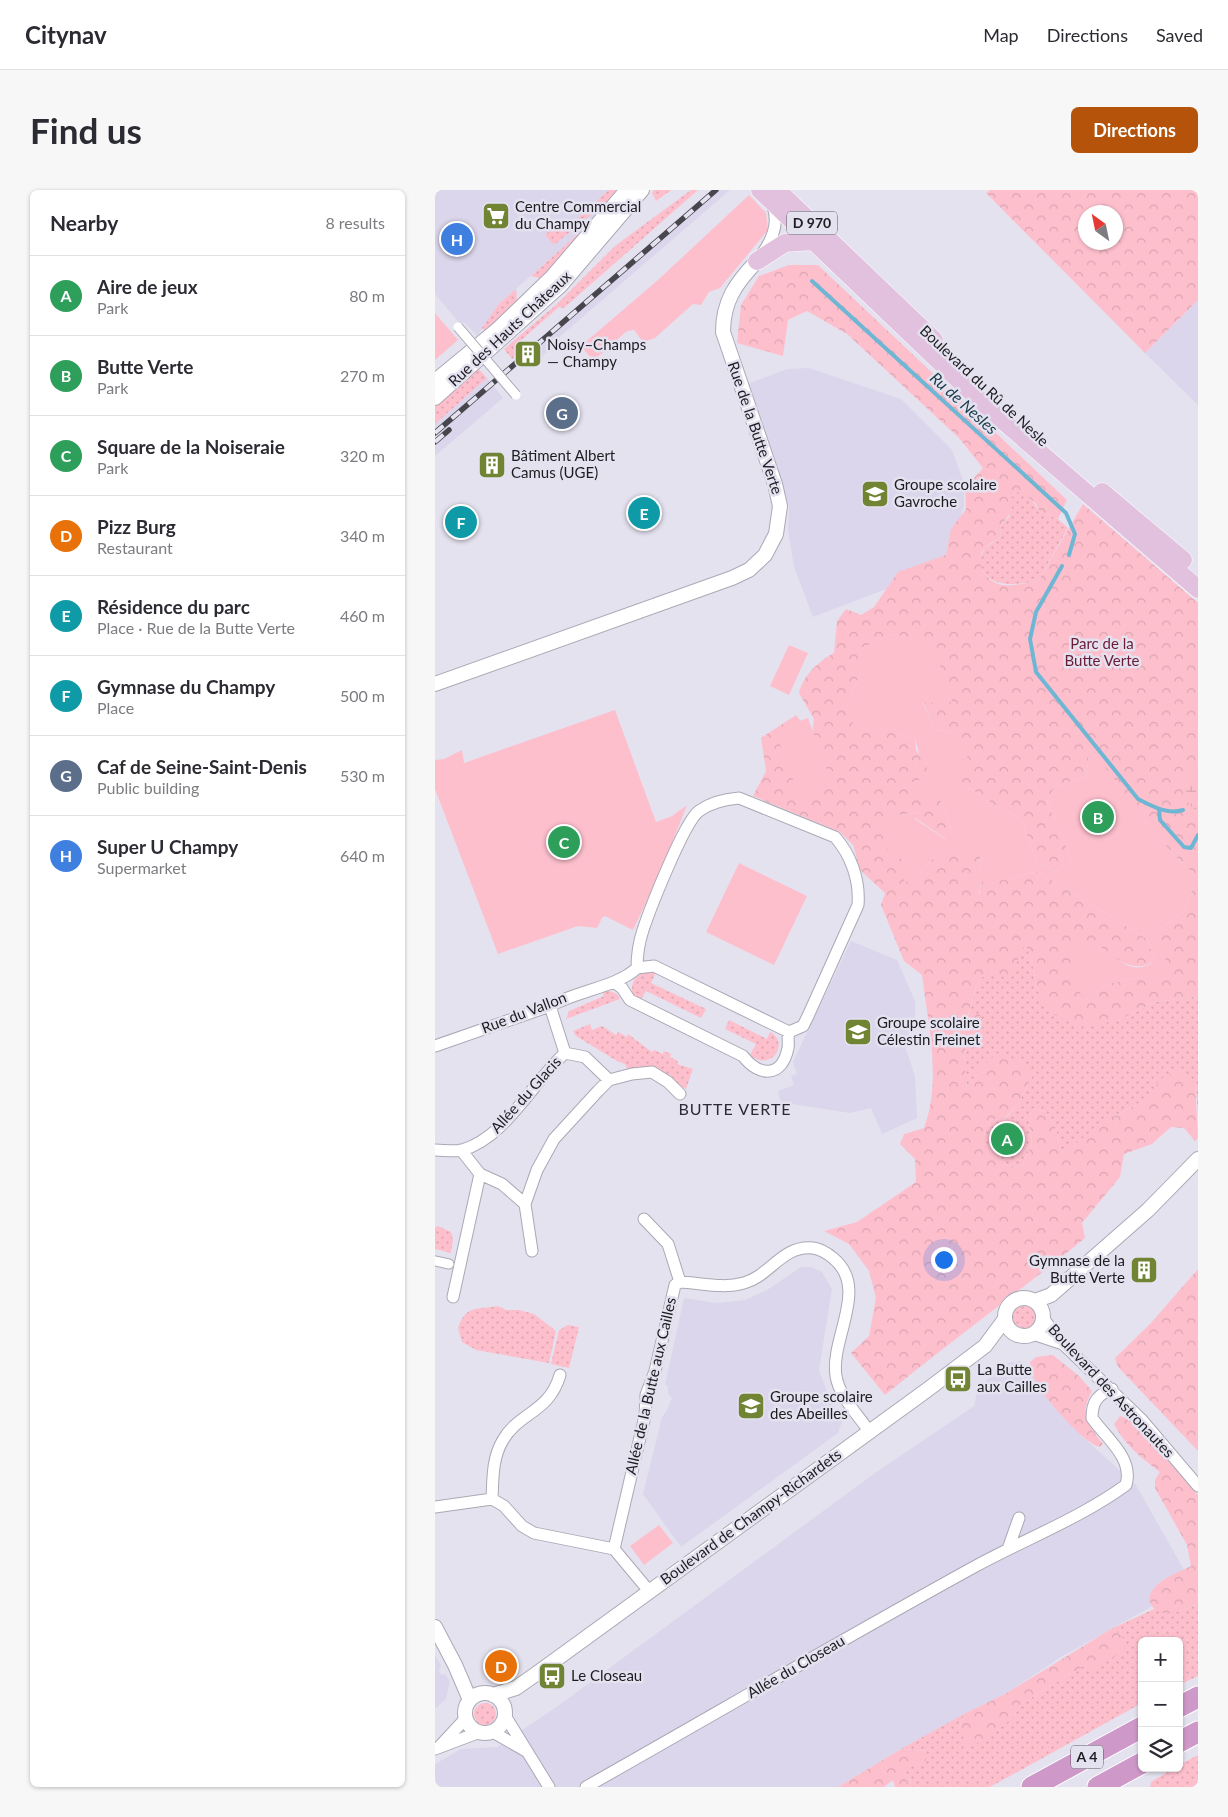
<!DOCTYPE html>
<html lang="en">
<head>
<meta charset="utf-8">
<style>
	:root { --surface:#fff; --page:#f7f7f7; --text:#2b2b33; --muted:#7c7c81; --line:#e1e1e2; --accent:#b45309 }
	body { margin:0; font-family:Lato,sans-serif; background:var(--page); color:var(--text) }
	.controls { position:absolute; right:15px; bottom:15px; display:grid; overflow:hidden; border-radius:8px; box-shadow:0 1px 4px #0004 }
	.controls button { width:45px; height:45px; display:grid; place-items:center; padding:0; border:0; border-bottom:1px solid var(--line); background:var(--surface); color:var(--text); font:25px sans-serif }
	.compass { position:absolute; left:643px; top:15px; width:45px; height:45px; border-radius:50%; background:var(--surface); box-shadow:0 1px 4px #0004; rotate:327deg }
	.you { position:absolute; left:508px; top:1069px; width:18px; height:18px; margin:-12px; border:4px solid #fff; border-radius:50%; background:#1a73e8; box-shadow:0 0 0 8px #1a73e833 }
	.badge { display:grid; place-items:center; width:32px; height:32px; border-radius:50%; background:var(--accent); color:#fff; font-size:16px; font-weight:700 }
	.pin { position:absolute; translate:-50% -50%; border:2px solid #fff; box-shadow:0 1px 5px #0006 }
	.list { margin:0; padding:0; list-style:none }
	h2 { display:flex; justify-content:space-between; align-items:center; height:65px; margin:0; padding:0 20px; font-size:21px }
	h2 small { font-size:16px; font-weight:400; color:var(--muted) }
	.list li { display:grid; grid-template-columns:32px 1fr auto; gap:15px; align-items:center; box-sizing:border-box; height:80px; padding:0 20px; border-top:1px solid var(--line) }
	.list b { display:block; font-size:19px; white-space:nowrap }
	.list p { margin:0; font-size:16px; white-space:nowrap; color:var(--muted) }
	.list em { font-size:16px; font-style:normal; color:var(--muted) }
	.icon { flex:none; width:28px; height:28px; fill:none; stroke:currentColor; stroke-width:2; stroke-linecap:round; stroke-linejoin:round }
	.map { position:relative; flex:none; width:763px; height:1597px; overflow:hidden; border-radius:8px }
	header { display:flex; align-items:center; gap:30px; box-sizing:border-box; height:70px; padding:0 25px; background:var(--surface); border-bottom:1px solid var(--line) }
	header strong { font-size:24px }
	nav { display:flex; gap:28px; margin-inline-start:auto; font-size:18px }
	.intro { display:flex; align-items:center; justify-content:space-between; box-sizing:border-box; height:120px; padding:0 30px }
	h1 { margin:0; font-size:35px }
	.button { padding:12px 22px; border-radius:8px; background:var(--accent); color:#fff; font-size:18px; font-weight:700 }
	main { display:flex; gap:30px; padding:0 30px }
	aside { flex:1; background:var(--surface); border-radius:8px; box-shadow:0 1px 4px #0004 }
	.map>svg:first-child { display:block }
</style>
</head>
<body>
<header>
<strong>Citynav</strong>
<nav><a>Map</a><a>Directions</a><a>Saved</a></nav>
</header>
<div class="intro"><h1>Find us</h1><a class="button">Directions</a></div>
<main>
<aside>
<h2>Nearby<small>8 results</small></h2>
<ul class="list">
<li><span class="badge" style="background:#2e9e5b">A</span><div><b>Aire de jeux</b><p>Park</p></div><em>80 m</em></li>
<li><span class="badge" style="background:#2e9e5b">B</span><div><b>Butte Verte</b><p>Park</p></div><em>270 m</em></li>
<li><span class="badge" style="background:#2e9e5b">C</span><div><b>Square de la Noiseraie</b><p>Park</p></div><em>320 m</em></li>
<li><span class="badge" style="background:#e8710a">D</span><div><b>Pizz Burg</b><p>Restaurant</p></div><em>340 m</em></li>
<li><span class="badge" style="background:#0f9aa8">E</span><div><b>Résidence du parc</b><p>Place · Rue de la Butte Verte</p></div><em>460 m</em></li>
<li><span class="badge" style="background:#0f9aa8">F</span><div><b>Gymnase du Champy</b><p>Place</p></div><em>500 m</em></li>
<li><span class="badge" style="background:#5c6f8a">G</span><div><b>Caf de Seine-Saint-Denis</b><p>Public building</p></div><em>530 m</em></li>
<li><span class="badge" style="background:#3f7fe0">H</span><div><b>Super U Champy</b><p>Supermarket</p></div><em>640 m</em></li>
</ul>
</aside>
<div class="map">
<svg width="763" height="1597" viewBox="0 0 763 1597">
	<defs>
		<pattern id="grass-dots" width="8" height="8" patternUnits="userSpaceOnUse" patternTransform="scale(1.25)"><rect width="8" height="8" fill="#febfcd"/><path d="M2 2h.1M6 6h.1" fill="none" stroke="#d9a4b0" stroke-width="1.8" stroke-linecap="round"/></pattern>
		<pattern id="forest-crowns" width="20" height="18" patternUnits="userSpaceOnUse" patternTransform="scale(1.25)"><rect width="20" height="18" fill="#febfcd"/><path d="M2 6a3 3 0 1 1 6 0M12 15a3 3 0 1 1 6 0" fill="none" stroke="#d9a4b0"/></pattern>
		<pattern id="wetland-marsh" width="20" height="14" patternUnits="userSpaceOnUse" patternTransform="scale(1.25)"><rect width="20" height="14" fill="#febfcd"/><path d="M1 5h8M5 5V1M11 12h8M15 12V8" fill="none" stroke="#d9a4b0"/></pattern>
	</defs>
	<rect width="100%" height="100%" fill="#e5e2f0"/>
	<!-- built -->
	<path fill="#dbd6eb" d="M0,0H184L152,36L64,114L42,146L29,132L26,135L0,104Z
		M276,0H295L121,150L123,153L105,168L104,165L101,164V160L94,155L110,144Z
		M763,110V215L710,163Z
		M374,178L466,209L517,260L529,293V316L512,369L454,398L378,427L359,377L353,340L354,316L312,194L352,179Z
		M52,188L68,208L0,266V234Z
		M416,751L462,770L480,811V830L469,853L480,886L482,928L447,944L436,918L415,923L350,913L345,910L343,901L359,895L356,886L362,884L358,872Z
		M366,1077H376L387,1082L397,1099L384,1180L395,1210L407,1231L403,1243L246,1357L208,1304L227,1227L231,1222L237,1208L233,1204V1196L230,1195L249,1108L282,1113L310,1110L332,1100Z
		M586,1171L649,1248L701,1295L757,1394L626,1467L570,1504L466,1559L403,1597H0V1574L26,1559L62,1557L120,1518L440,1283L539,1216L543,1197L573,1173Z
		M0,1465L6,1475L4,1480L6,1485L10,1484L15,1491L11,1509L0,1519Z"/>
	<!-- grass -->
	<path fill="url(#grass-dots)" d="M174,0H184L164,24L158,23L119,55L110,45L123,34L129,41Z
		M219,0H236L221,11L217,3Z
		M256,0H263L129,118L124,117L83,153L88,160L77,169L69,159L122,114L180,56Z
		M152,36L108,89L96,86Z
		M81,99L82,111L62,129L53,144L47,138L64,114Z
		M42,177L52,188L0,234V214Z
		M586,300L591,302L605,322L623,329L633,338L603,391C580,395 550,400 544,370L550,358L566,347L565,336L574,327L577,306Z
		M590,752L598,775L601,798L682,831L720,812L758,807L763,809V923L760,891C706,909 674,926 630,963L625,959L620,936L611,922L598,918L594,932L597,953L588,975L576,978L553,961L549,942L557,929L569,930L583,914L597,886L544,879L532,902L529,863L535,843L533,826L541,797L550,783Z
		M214,781L221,782L216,793L271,819L266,828L211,801L205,811L199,807C193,794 201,783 214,781Z
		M172,800L182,804L185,809L131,829L134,821L169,806L167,801Z
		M294,830L332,849L335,842C356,853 335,883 315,865L321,854L290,839Z
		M155,834L157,840L167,836L181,845L183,842L192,847L193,844L217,862L219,860L228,864L229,861L236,864L235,867L243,871L242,874L258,879L251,899C223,882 227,880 193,880L190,874L182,871L141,846L138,841Z
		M3,1036L16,1042L18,1050L16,1063L0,1059V1037Z
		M63,1116L71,1120H84L99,1124L121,1141L114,1173L41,1160L27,1152L23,1138C31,1114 43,1120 63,1116Z
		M578 1127a11 11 0 1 1 22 0a11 11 0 1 1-22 0Z
		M133,1135L144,1137L134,1178L116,1174L124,1140Z
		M763,1413V1486L744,1495V1451H707V1513L555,1597H474L476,1591L468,1579L492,1561L466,1559L529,1524L524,1538L577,1529L586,1514L653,1473L656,1480L687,1445L676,1439L719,1419C736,1424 748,1423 763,1413Z
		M39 1524a11 11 0 1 1 22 0a11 11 0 1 1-22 0Z
		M763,1565V1597H715L716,1592L739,1578H744V1575Z"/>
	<!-- forest -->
	<path fill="url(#forest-crowns)" fill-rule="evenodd" d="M555,0H763V110L710,163L551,3ZM650,22H680V52H650Z
		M354,75H383L632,310L623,329L605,322L601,314L586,300L577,306C579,320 574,326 565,336L566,347C561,350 554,354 550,358C537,372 552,393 568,395C579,396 592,393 603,391L648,314L763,413V586H757L755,614L763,622V809L758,807L720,812L682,831L645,836L615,823L601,798L598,775L590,753L575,788L550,783L541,797L533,825L544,824L552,835L535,843L529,863L532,901L544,879L563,863L587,872L597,886L583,914L568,930L557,929L549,942L553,961L576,978L588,975L597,953L594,932L598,918L611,922L620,936L625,959L630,963L662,936L719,905L723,890L745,879L760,891L763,948L760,951L749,938L736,937L717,954L689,964L685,987L647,1033L650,1048C584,1102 516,1151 450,1205L416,1163L434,1146L441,1108L434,1081L414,1054L389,1041L422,1032L481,992L480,969L465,954L469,944L489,938C507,889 493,835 487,785L469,771L446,715L450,703L425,680L418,655L405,642L318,606L331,581L326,548L361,525L377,545L379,529L364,503C368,485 384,471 399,463L402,431L411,419L426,425L439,417L463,382L511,365L516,339L531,319L530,298L548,278L524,248L412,144L372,121L353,130L348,166L302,153L306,115L324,86ZM458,444L490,453L516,512H488L500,539L523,544L522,589L566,620L586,628L601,671L620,681L637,670L612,611L620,597L651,586L655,559L734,660L761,687L750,721L722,741L720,796L705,787L676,793L650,810L665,757C682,770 699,784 720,771L712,749L602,681L572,690H547L544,705L529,683L542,685L546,675L545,664L505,660L477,693L470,671L464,625L485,622L480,628L511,649L516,638L505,609L492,587V574L481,560L480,548L459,543H436L414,510L427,480V458Z
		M763,1079V1261L683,1177L680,1168L715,1134Z
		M618,1165L644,1186L657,1201C644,1225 653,1234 668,1254L665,1257C649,1254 608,1206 600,1191C598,1186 596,1178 595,1172L601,1167Z
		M685,1226L698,1231L763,1305V1413C752,1420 727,1431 717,1416C715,1412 713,1409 715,1405C722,1389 743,1383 756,1376L752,1355L720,1298V1290L725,1282C706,1268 690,1255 679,1234Z
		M676,1439L687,1445L690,1460L656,1481L652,1474L586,1514L577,1529L541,1554H531L524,1538L529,1524L570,1504Z
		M466,1559L492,1561L490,1572L468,1579L476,1591L474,1597H460L458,1590L449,1597H403Z"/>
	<!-- wetland -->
	<path fill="url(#wetland-marsh)" d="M757,586H763V622C751,614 739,596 757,586Z"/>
	<!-- park -->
	<path fill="#febfcd" d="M314,5L331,23L333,40L285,98L274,102L266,115L258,114L220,148L208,152L199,140L192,141L158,171L146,156L224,89Z
		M0,123L23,150L0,170Z
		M458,444L490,452L509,482L517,512L488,513L500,539L523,544L535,565L524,572L522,589L566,620L586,628L601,671L620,681L637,670L612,611L620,597L651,586L655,558L734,660L761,687L750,721L722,741L736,786L720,797L705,787L676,793L650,810L638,792V757C646,757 659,755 666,758C685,767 695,788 720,771L712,749L602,681L572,690H547L543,706L528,682L542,684L546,675L545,665L505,660L477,693L469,691L470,671L453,662L447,636L464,625L486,622L480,629L510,649L516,638L505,609L475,602L474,593L492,587V574L485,567L480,548L459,543H436L422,538L415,530L414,510L427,480L426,458Z
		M354,455L373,463L354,505L335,496Z
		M180,520L221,632L237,626L252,615L225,683L198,740L170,726L167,728L162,738L143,736L63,764L0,599V570L9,569L27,560L29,573Z
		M373,528L398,597L365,609L340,540Z
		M304,673L372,706L339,775L271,742Z
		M579,937L584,956L566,961L561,942Z
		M224,1335L238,1353L209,1375L195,1356Z"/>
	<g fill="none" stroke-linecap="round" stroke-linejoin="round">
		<!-- stream -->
		<path stroke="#6eb7d4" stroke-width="4" d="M377,91L631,323L640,344L634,365
			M627,376L601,422L595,449L601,482L703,609C717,616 732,625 748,620
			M724,619L725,630L749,657L756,658L763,645"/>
		<!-- pedestrian casing -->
		<g stroke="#aba8b5" stroke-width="11">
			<path id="pedestrian" d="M0,1071L14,1074"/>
		</g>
		<!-- minor casing -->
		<g stroke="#aba8b5" stroke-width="13">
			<path id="minor" d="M327,64C338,49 345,32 337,14
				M304,608L400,647C416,665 425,690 423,715L373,826L368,836L354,842L219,776L202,778C202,765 204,752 208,740C215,719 249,632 264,621C275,613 291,609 304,608Z
				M179,792L187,798L195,810L308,866C324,887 347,888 353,858C354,852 352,848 354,842
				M115,816L130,863
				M0,856L115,816C141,801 182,797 202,778
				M130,863L150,867L174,890
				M0,960C8,960 19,962 27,960C70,948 98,892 130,863
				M26,960L45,984L67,994L90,1014
				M209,1029L233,1054L245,1092
				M97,1061L90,1014L102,980L119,949L163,901L174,890L197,884L217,882L233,892L245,904
				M18,1107L45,984
				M608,1128L628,1154L707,1230L763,1296
				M598,1144L628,1154
				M57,1309C58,1289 57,1268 68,1250C84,1222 114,1223 125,1185
				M0,1317L57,1309L69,1316L87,1336L99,1343L179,1359L214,1401
				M179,1359L210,1226L211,1205L220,1181L240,1095L245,1092C266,1093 288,1099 309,1093C335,1086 347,1055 378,1058C385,1059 392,1063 398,1068C435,1098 395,1148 401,1186C404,1206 423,1225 434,1241
				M573,1359L584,1328
				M69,1524L114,1597
				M56,1541L91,1561
				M5,1556L31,1528
				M0,1559L45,1542
				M151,1597C280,1524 408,1449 539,1377C590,1349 644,1329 691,1295C699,1268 671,1248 657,1228C657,1212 662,1205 677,1199"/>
		</g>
		<!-- tertiary casing -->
		<g stroke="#aba8b5" stroke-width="16">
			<path id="tertiary" d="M0,191L62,140L117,87L192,0
				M0,208L126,95L207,0
				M0,494L297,388L314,380L330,365L341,344L345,316L340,294L288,142C288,111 301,93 322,71
				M570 1127a19 19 0 1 1 38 0a19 19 0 1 1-38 0Z
				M600,1111L616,1105L713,1020L763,969
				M0,1437L20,1475L35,1510
				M30 1523a20 20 0 1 1 40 0a20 20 0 1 1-40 0Z
				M58,1505L81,1498L101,1484L492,1200L550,1156L570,1129"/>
		</g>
		<!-- primary casing -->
		<g stroke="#fff" stroke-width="19">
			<path id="primary" d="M325,0L552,217L763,399
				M342,0L499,150
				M322,71L350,53L378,51
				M667,302L748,370"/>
		</g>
		<!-- motorway casing -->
		<g stroke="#fff" stroke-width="23">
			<path id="motorway" d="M744,1517L763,1507
				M744,1552L763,1542
				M597,1597L707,1537
				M663,1597L707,1573"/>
		</g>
		<!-- pedestrian -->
		<use href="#pedestrian" stroke="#fff" stroke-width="9"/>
		<!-- minor -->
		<use href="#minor" stroke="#fff" stroke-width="11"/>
		<!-- tertiary -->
		<use href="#tertiary" stroke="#fff" stroke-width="14"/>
		<!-- primary -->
		<use href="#primary" stroke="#e2c1df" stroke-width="18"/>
		<!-- motorway -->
		<use href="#motorway" stroke="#ce98c9" stroke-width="21"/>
		<!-- rail casing -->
		<g stroke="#47464d" stroke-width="5.5">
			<path id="rail" d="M0,243L281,0
				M0,252L14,240"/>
		</g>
		<!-- rail -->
		<use href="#rail" stroke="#e5e2f0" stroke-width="4" stroke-dasharray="11" stroke-linecap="butt"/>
		<!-- pedestrian-bridge casing -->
		<g stroke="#aba8b5" stroke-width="11" stroke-linecap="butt">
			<path id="pedestrian-bridge" d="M23,137L81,205"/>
		</g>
		<!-- pedestrian-bridge -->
		<use href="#pedestrian-bridge" stroke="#fff" stroke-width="9"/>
	</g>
	<!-- icons -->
	<defs>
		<g id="supermarket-square" transform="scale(1.4375)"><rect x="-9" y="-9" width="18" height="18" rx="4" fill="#708434" stroke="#e5e2f0"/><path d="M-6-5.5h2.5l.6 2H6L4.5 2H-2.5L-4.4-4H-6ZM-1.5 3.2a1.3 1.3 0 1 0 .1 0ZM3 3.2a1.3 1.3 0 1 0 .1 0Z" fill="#fff"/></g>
		<g id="building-square" transform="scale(1.4375)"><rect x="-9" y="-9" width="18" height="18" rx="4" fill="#708434" stroke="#e5e2f0"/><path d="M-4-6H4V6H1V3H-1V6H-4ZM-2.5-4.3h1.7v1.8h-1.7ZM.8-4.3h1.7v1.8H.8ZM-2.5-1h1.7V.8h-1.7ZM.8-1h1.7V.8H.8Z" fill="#fff"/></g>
		<g id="school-square" transform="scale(1.4375)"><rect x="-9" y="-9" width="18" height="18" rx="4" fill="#708434" stroke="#e5e2f0"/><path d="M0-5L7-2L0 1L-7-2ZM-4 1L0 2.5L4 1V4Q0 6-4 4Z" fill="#fff"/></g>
		<g id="bus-square" transform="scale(1.4375)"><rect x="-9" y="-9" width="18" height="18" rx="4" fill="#708434" stroke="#e5e2f0"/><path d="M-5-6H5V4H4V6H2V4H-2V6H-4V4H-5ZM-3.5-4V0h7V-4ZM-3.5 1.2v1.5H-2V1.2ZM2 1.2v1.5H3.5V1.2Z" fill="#fff"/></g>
	</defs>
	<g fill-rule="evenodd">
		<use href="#supermarket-square" x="61" y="26"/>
		<use href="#building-square" x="93" y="164"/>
		<use href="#building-square" x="57" y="275"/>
		<use href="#school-square" x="440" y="304"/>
		<use href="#school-square" x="423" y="842"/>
		<use href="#building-square" x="709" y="1080"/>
		<use href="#bus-square" x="523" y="1189"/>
		<use href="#school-square" x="316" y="1216"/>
		<use href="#bus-square" x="117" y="1486"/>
	</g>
	<g text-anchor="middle" stroke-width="5" stroke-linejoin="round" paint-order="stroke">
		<!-- shield labels -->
		<g fill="#e5e2f0" stroke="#59575f" stroke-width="1">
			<rect x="352" y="21.5" width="50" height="23" rx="4"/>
			<rect x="636" y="1555.5" width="32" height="23" rx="4"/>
		</g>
		<g font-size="14" font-weight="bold" fill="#1d1c21">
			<text x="377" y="38">D 970</text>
			<text x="652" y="1572">A 4</text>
		</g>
		<!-- poi labels -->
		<g font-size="15" fill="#1d1c21" stroke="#e5e2f0" text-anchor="start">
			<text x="80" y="22">Centre Commercial<tspan x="80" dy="17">du Champy</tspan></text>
			<text x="112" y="160">Noisy–Champs<tspan x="112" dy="17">— Champy</tspan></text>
			<text x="76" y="271">Bâtiment Albert<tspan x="76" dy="17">Camus (UGE)</tspan></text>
			<text x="459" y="300">Groupe scolaire<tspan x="459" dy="17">Gavroche</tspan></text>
			<text x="442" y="838">Groupe scolaire<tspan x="442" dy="17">Célestin Freinet</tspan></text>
			<text x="690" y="1076" text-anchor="end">Gymnase de la<tspan x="690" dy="17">Butte Verte</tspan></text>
			<text x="542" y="1185">La Butte<tspan x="542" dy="17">aux Cailles</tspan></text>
			<text x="335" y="1212">Groupe scolaire<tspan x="335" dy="17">des Abeilles</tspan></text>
			<text x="136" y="1491">Le Closeau</text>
		</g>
		<!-- street labels -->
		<g font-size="15" fill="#1d1c21" stroke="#e5e2f0">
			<text transform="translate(75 139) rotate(-43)" y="5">Rue des Hauts Châteaux</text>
			<text transform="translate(549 196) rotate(43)" y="5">Boulevard du Rû de Nesle</text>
			<text transform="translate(320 238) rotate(71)" y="5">Rue de la Butte Verte</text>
			<text transform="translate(89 823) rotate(-21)" y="5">Rue du Vallon</text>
			<text transform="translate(91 905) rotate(-48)" y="5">Allée du Glacis</text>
			<text transform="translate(216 1196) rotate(-77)" y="5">Allée de la Butte aux Cailles</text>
			<text transform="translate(676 1201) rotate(47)" y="5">Boulevard des Astronautes</text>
			<text transform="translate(316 1327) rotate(-36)" y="5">Boulevard de Champy-Richardets</text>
			<text transform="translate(361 1477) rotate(-30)" y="5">Allée du Closeau</text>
		</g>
		<!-- park labels -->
		<g font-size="15" fill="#6c1c37" stroke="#e5e2f0">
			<text x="667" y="459">Parc de la<tspan x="667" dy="17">Butte Verte</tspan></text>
		</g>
		<!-- water labels -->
		<g font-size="16" font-style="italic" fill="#193b48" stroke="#e5e2f0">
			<text transform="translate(529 213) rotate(42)" y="6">Ru de Nesles</text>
		</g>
		<!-- neighbourhood labels -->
		<g font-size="16" letter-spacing="1" fill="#2c2a34" stroke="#e5e2f0">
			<text x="300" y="925">BUTTE VERTE</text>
		</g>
	</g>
</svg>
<div class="controls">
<button>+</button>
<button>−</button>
<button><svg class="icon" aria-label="layers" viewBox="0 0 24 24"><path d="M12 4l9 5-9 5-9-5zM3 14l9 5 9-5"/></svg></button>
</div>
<svg class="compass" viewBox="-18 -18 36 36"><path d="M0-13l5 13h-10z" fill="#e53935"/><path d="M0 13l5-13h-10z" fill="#7c7c81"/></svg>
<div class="you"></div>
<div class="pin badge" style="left:572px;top:949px;background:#2e9e5b">A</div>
<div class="pin badge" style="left:663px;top:627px;background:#2e9e5b">B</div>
<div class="pin badge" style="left:129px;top:652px;background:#2e9e5b">C</div>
<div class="pin badge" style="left:66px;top:1476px;background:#e8710a">D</div>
<div class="pin badge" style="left:209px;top:323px;background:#0f9aa8">E</div>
<div class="pin badge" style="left:26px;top:332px;background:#0f9aa8">F</div>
<div class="pin badge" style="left:127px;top:223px;background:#5c6f8a">G</div>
<div class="pin badge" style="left:22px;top:49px;background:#3f7fe0">H</div>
</div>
</main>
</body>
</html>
